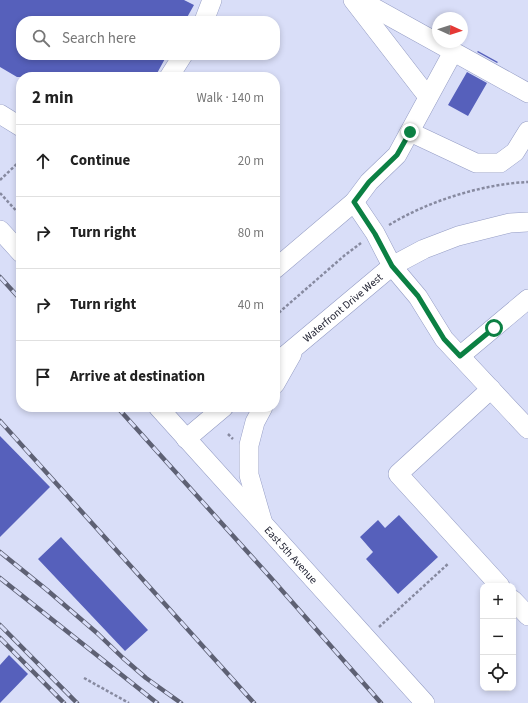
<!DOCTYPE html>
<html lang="en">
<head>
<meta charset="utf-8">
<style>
	:root { --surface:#fff; --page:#f2f2f2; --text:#222; --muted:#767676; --line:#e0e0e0 }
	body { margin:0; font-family:"Source Sans 3",sans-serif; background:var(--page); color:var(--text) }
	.controls { position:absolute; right:12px; bottom:12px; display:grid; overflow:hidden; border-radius:8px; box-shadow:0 2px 6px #0003 }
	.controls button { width:36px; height:36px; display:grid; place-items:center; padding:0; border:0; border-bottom:1px solid var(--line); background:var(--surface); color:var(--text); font:20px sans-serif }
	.compass { position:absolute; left:432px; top:12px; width:36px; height:36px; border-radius:50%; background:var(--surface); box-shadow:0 2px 6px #0003; rotate:93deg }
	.stop { position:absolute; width:12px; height:12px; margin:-9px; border:3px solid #0b8043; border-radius:50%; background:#fff }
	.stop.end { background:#0b8043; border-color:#fff; box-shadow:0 1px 4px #0008 }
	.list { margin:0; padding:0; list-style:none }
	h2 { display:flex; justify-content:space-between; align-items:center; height:52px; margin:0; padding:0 16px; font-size:17px }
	h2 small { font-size:13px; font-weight:400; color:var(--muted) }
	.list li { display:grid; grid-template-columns:26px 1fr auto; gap:12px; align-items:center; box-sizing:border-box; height:72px; padding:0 16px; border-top:1px solid var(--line) }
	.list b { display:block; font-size:15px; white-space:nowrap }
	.list em { font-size:13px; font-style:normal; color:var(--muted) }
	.icon { flex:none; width:22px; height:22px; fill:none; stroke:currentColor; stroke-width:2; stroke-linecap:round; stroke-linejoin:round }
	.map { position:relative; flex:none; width:528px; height:703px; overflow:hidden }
	.search { position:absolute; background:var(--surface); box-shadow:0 2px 6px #0003; left:16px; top:16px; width:264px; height:44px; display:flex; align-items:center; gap:10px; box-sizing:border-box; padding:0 14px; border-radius:16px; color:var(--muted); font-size:15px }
	.panel { position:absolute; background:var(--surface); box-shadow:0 2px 6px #0003; left:16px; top:72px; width:264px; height:340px; border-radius:16px }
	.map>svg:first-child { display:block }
</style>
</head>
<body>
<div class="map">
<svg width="528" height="703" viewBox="0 0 528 703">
	<rect width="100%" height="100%" fill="#d9def8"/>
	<!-- building -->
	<path fill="#5660bb" d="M0,0H184L194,5L185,21H21V55H167L155,77H17L0,67Z
		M478,51L498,62L497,63L477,52Z
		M467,72L487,83L468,116L448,105Z
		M0,436L50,487L0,537Z
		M399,515L438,557L398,594L366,559L373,552L360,537L378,520L385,528Z
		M61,537L148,630L125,651L38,559Z
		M9,655L28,674L0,703V665Z"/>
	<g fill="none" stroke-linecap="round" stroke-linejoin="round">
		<!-- minor casing -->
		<g stroke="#949cc4" stroke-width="20">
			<g id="minor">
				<path d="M353,0L428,97"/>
				<path d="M360,0L528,93"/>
				<path d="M204,21L212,0"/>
				<path d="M169,77L183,55"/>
				<path d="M0,114L21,127"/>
				<path d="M410,132L476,163H500L515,152L528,131"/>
				<path d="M354,202L369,182L397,155L453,52"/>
				<path d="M0,230L21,253"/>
				<path d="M275,269L354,202L375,233L392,266L418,297L444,339L528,429"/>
				<path d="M460,356L528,299"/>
				<path id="s1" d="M275,364L392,266L424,249L458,236L510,223L528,222"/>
				<path d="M275,384L292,354"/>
				<path d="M491,389L398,474L500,586"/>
				<path id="s2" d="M158,407L425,703"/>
				<path d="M186,439L224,407"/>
				<path d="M262,520L249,475V445L255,422L263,407"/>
				<path d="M513,600L528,616"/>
			</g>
		</g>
		<!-- path -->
		<path stroke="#878aa0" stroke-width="2.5" stroke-dasharray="3 2" stroke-linecap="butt" d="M0,180L21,160
			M0,193L21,216
			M389,225C428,201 483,184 528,182
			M275,316L345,255L361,243
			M228,434L233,439
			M379,627L449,563
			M84,678L129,703"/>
		<!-- minor -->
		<use href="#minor" stroke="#fff" stroke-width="19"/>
		<!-- rail casing -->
		<g stroke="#5e6174" stroke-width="4.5">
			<path id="rail" d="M0,277L21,300
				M117,407L271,578L381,703
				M0,421L254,703
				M0,552L47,590L97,633L123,658L146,678L181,703
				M0,578L157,703
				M0,625L77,703
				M0,638L64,703"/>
		</g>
		<!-- rail -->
		<use href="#rail" stroke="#d9def8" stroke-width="3" stroke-dasharray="9" stroke-linecap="butt"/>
	</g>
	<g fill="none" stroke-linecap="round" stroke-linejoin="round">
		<!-- route -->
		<path stroke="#0b8043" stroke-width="5" d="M410,132L397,155L369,182L354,202L375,234L392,266L418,296L444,339L460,356L494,328"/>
	</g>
	<g text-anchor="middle" stroke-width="3.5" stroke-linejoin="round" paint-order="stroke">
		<!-- street labels -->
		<g font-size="11" fill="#181a2a" stroke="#d9def8">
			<text dy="4" stroke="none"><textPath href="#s1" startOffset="88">Waterfront Drive West</textPath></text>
			<text dy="4" stroke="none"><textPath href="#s2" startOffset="199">East 5th Avenue</textPath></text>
		</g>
	</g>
</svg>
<div class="controls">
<button>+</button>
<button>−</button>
<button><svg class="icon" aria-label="locate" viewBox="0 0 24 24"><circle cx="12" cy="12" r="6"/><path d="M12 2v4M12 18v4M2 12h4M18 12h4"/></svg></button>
</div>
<svg class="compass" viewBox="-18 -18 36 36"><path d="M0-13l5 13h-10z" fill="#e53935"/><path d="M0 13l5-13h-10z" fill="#767676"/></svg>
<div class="stop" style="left:494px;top:328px"></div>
<div class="stop end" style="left:410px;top:132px"></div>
<div class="search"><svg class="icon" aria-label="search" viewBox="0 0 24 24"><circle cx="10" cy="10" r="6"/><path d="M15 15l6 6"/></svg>Search here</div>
<section class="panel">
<h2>2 min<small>Walk · 140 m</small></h2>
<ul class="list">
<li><svg class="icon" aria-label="ahead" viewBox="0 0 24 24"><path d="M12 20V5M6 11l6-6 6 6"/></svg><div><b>Continue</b></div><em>20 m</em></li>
<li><svg class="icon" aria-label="right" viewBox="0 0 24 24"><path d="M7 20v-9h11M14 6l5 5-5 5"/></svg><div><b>Turn right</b></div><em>80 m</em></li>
<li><svg class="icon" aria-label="right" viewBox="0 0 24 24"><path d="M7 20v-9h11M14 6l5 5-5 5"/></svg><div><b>Turn right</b></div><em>40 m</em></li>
<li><svg class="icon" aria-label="arrive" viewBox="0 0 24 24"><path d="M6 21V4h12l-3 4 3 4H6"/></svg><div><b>Arrive at destination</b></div></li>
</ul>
</section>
</div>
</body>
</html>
